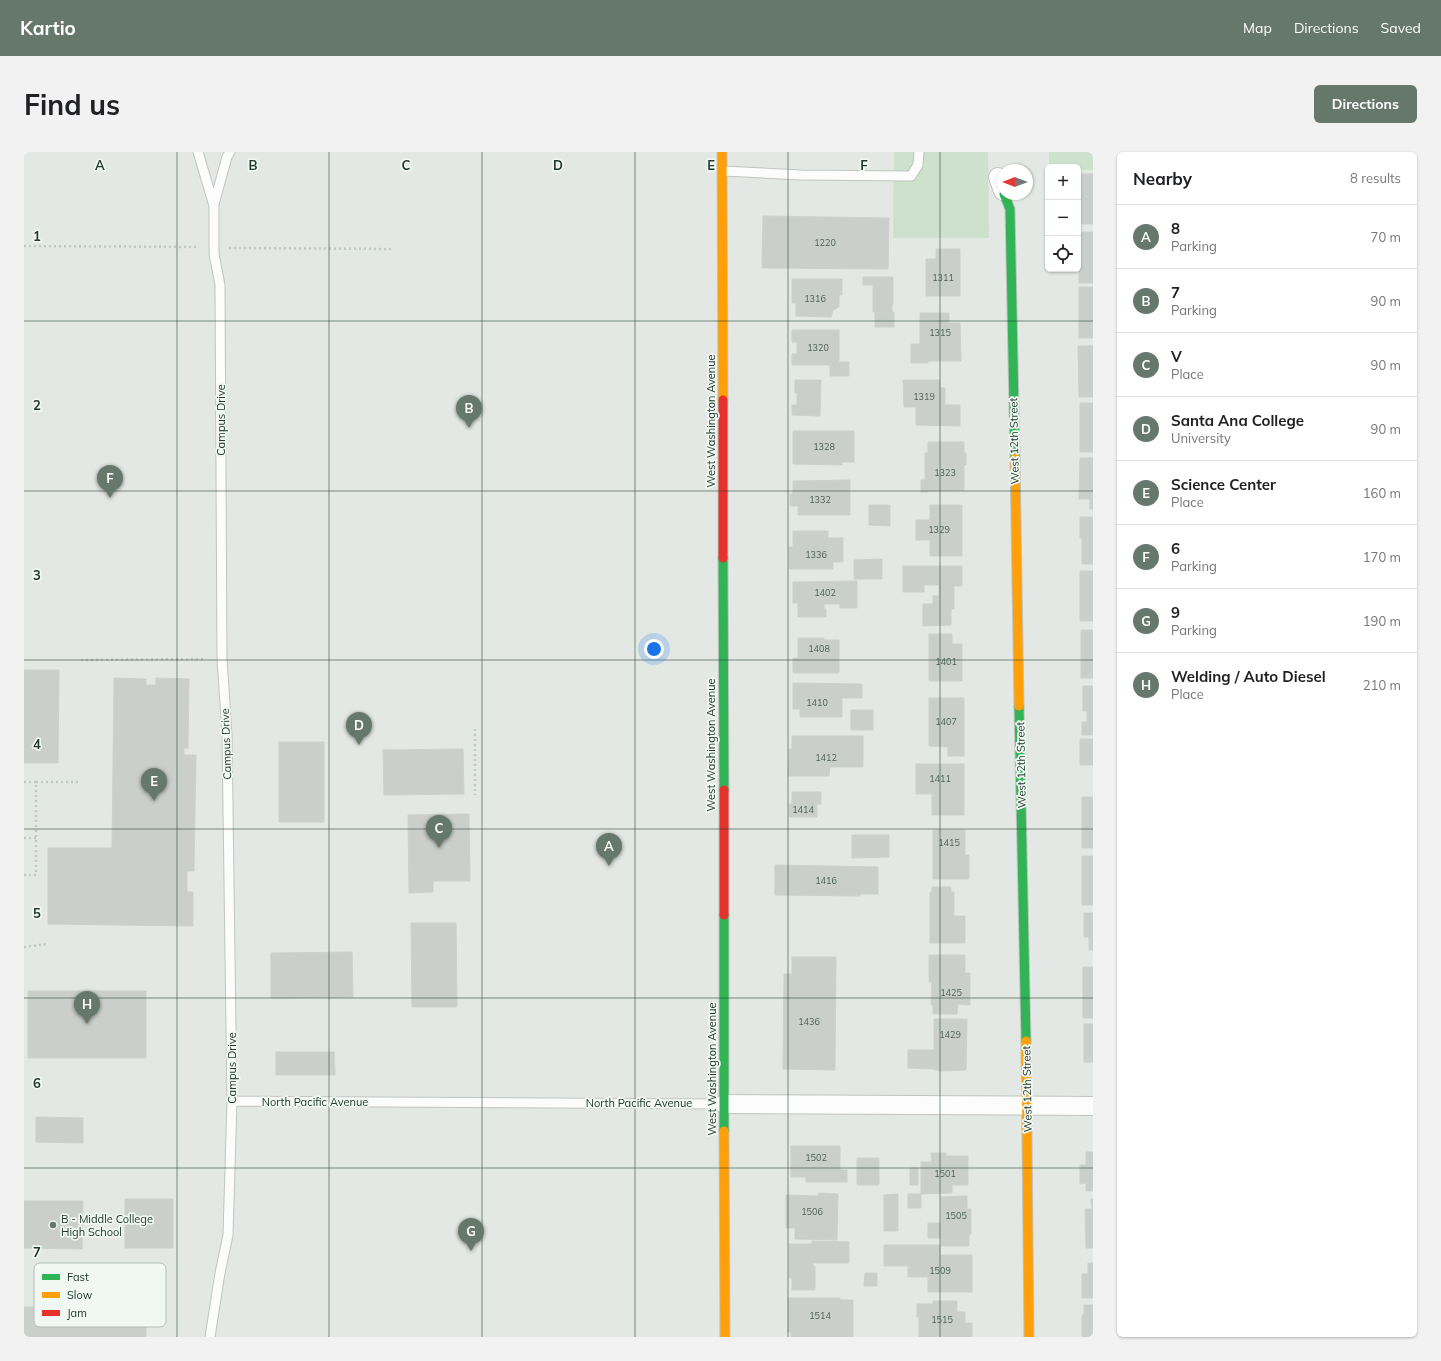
<!DOCTYPE html>
<html lang="en">
<head>
<meta charset="utf-8">
<style>
	:root { --surface:#fff; --page:#f2f2f2; --text:#202124; --muted:#757577; --line:#e0e0e0; --accent:#66776c }
	body { margin:0; font-family:Mulish,sans-serif; background:var(--page); color:var(--text) }
	.controls { position:absolute; right:12px; top:12px; display:grid; overflow:hidden; border-radius:6px; box-shadow:0 1px 3px #0004 }
	.controls button { width:36px; height:36px; display:grid; place-items:center; padding:0; border:0; border-bottom:1px solid var(--line); background:var(--surface); color:var(--text); font:20px sans-serif }
	.compass { position:absolute; left:973px; top:12px; width:36px; height:36px; border-radius:50%; background:var(--surface); box-shadow:0 1px 3px #0004; rotate:270deg }
	.you { position:absolute; left:630px; top:497px; width:14px; height:14px; margin:-10px; border:3px solid #fff; border-radius:50%; background:#1a73e8; box-shadow:0 0 0 6px #1a73e833 }
	.badge { display:grid; place-items:center; width:26px; height:26px; border-radius:50%; background:var(--accent); color:#fff; font-size:13px; font-weight:700 }
	.pin { position:absolute; translate:-50% -33px; filter:drop-shadow(0 1px 2px #0008) }
	.pin::after { content:''; position:absolute; top:21px; width:14px; height:12px; background:inherit; clip-path:polygon(0 0,100% 0,50% 100%) }
	.list { margin:0; padding:0; list-style:none }
	h2 { display:flex; justify-content:space-between; align-items:center; height:52px; margin:0; padding:0 16px; font-size:17px }
	h2 small { font-size:13px; font-weight:400; color:var(--muted) }
	.list li { display:grid; grid-template-columns:26px 1fr auto; gap:12px; align-items:center; box-sizing:border-box; height:64px; padding:0 16px; border-top:1px solid var(--line) }
	.list b { display:block; font-size:15px; white-space:nowrap }
	.list p { margin:0; font-size:13px; white-space:nowrap; color:var(--muted) }
	.list em { font-size:13px; font-style:normal; color:var(--muted) }
	.icon { flex:none; width:22px; height:22px; fill:none; stroke:currentColor; stroke-width:2; stroke-linecap:round; stroke-linejoin:round }
	.map { position:relative; flex:none; width:1069px; height:1185px; overflow:hidden; border-radius:6px }
	header { display:flex; align-items:center; gap:24px; box-sizing:border-box; height:56px; padding:0 20px; background:var(--accent); color:#fff }
	header strong { font-size:19px }
	nav { display:flex; gap:22px; margin-inline-start:auto; font-size:14px }
	.intro { display:flex; align-items:center; justify-content:space-between; box-sizing:border-box; height:96px; padding:0 24px }
	h1 { margin:0; font-size:28px }
	.button { padding:10px 18px; border-radius:6px; background:var(--accent); color:#fff; font-size:14px; font-weight:700 }
	main { display:flex; gap:24px; padding:0 24px }
	aside { flex:1; background:var(--surface); border-radius:6px; box-shadow:0 1px 3px #0004 }
	.map>svg:first-child { display:block }
</style>
</head>
<body>
<header>
<strong>Kartio</strong>
<nav><a>Map</a><a>Directions</a><a>Saved</a></nav>
</header>
<div class="intro"><h1>Find us</h1><a class="button">Directions</a></div>
<main>
<div class="map">
<svg width="1069" height="1185" viewBox="0 0 1069 1185">
	<rect width="100%" height="100%" fill="#e3e8e4"/>
	<!-- green -->
	<path fill="#cde1cd" d="M870,0H964L965,86H869Z
		M1025,0H1069V18H1054V15H1025Z"/>
	<!-- building -->
	<path fill="#cacfcc" stroke="#ccd1cd" d="M1055,22H1069V72H1055Z
		M739,64L865,66L864,117L738,116Z
		M1055,80H1069V131H1055Z
		M912,97H936V144H902V107H912Z
		M839,125H869V152H868V160H849V133H839Z
		M768,127H818V143H815V155L809,158L807,165L772,164V151H768Z
		M1055,135H1069V186H1055Z
		M851,160H870V175H851Z
		M896,161H925V171H936L937,209H904V211H887V192H896Z
		M768,178H815V210H825V224H806V213H768V202H773V190H768Z
		M1054,194H1069V245H1055Z
		M771,228H797L796,264L768,263V253H773V241H771Z
		M879,228H916V236H921V253H936V274L892,273V255H880Z
		M1056,251H1069V300H1056Z
		M769,279H830V310H818V313L769,312Z
		M904,290H940V301H942V313H940V338L904,339V340H897V328H901V301H904Z
		M1056,306H1069V357H1066V347H1055Z
		M826,328V363H774V354H766V342H769V329Z
		M845,353H866V374L845,373Z
		M906,353H938V404H906V388H892V368H906Z
		M1056,365H1069V412H1058V386H1056Z
		M769,379H804V386H819V410H809V417H765V395H769Z
		M858,407V427H830V408Z
		M879,414H938V434H930V457H927V473L899,474V452H909V444H915V433H900V440H879Z
		M1056,419H1069V469H1056Z
		M833,429V456H816V452H800V457H802V465H774V451H769V430Z
		M1057,478H1069V526H1057Z
		M905,482H928V492H938V529H905Z
		M774,486H800V488H815V521H769V506H774Z
		M0,518H35L34,611H0Z
		M90,526L122,527V533H132V526L165,527L164,596H160V603H172L170,719H163V740H169V774L24,772V696H88Z
		M769,531L838,532V546H818V565H776V557H769Z
		M1059,534H1069V583H1058V570H1063V559H1059Z
		M905,546H940V604H924V595L905,594Z
		M827,558H849V578H827Z
		M768,584H839V615H806L805,624H764L765,597H768Z
		M1056,587H1069V613H1056Z
		M255,590H300V670H255Z
		M439,597L440,642L360,643L359,598Z
		M892,612H940V663H908V642H892Z
		M768,640H797V652H793V665H765V652H768Z
		M1058,645H1069V696H1058Z
		M445,662L446,729H409V740L385,741L384,663Z
		M909,678H941V703H945V727H909Z
		M828,683H865V705L828,706Z
		M1058,704H1069V753H1058Z
		M751,713L854,715V742H836V744L751,743Z
		M908,735H927V740H930V764H941V791H906V740H908Z
		M1060,761H1069V798H1065V785H1060Z
		M387,771H432L433,855H388Z
		M328,800L329,845L247,846V801Z
		M905,803H941V821H946V853L934,852L933,862H909V853H907L908,830H905Z
		M768,805H812L811,918L759,917L760,822H768Z
		M1059,815H1069V866H1059Z
		M4,839H122V906H4Z
		M910,867H943L942,918L914,919V918H910V917L884,916V898H910Z
		M1060,872H1069V910H1060Z
		M252,900H310L311,923H252Z
		M12,965L59,966V991L12,990Z
		M767,994H816V1018H823V1030H782V1025H767Z
		M1062,1000H1069V1039H1062V1031L1056,1032V1013H1062Z
		M907,1001H922V1004H944V1033H928V1041L897,1042V1010H908Z
		M833,1006H855V1033H833Z
		M886,1016H894V1033H886Z
		M795,1041L814,1042L813,1088L771,1087V1076H762V1043L794,1044Z
		M874,1042V1079H860V1043Z
		M884,1042H897V1056H884Z
		M943,1044V1057H947V1082H945V1094H917V1086H904V1071H917V1045Z
		M101,1047H149V1096H101Z
		M1067,1047H1069V1096H1062L1061,1057H1068Z
		M0,1049H59L58,1097L0,1096Z
		M788,1089L825,1090V1111H789V1114H791V1138H768V1126H765V1092H788Z
		M860,1093H916V1103H948V1140H904V1125H884V1114H860Z
		M1064,1111H1069V1146H1058V1122H1064Z
		M841,1121H853V1134H840Z
		M764,1146H816V1148H829V1185H767V1180H764Z
		M909,1149H933V1160H941V1171H948V1185H895V1165H893V1152H909Z
		M1060,1153H1069V1185H1058V1163H1060Z
		M0,1155L122,1156V1185H0Z"/>
	<g fill="none" stroke-linecap="round" stroke-linejoin="round">
		<!-- lane casing -->
		<g stroke="#c0c5c1" stroke-width="11">
			<path id="lane" d="M174,0L190,54V102L196,133L198,507L203,583L208,949L204,1083L196,1121L186,1185
				M699,19L777,23L887,24L894,13L895,0
				M190,52L203,5L206,0
				M208,949L700,952"/>
		</g>
		<!-- street casing -->
		<g stroke="#c0c5c1" stroke-width="20">
			<path id="street" d="M974,25L979,39
				M700,952L1069,954"/>
		</g>
		<!-- fast casing -->
		<g stroke="#bdc4bf" stroke-width="11">
			<path id="fast" d="M980,42L986,57L991,306
				M699,406L700,638
				M995,554L1002,889
				M700,763V979"/>
		</g>
		<!-- slow casing -->
		<g stroke="#bdc4bf" stroke-width="11">
			<path id="slow" d="M698,0L699,248
				M991,306L995,554
				M1002,889L1005,1185
				M700,979L701,1185"/>
		</g>
		<!-- jam casing -->
		<g stroke="#bdc4bf" stroke-width="11">
			<path id="jam" d="M699,248V406
				M700,638V763"/>
		</g>
		<!-- path -->
		<path stroke="#c0c8c3" stroke-width="2.5" stroke-dasharray="2 3" stroke-linecap="butt" d="M0,94L174,95
			M205,96L369,97
			M57,508L182,507
			M451,577V643
			M0,630H12
			M0,686H12
			M0,723H12V630H57
			M0,795L23,792"/>
		<!-- lane -->
		<use href="#lane" stroke="#fbfcfb" stroke-width="9"/>
		<!-- street -->
		<use href="#street" stroke="#fbfcfb" stroke-width="18"/>
		<!-- fast -->
		<use href="#fast" stroke="#30b455" stroke-width="9"/>
		<!-- slow -->
		<use href="#slow" stroke="#ff9f0a" stroke-width="9"/>
		<!-- jam -->
		<use href="#jam" stroke="#e5322d" stroke-width="9"/>
	</g>
	<!-- grid -->
	<path fill="none" stroke="#223a2c" stroke-width="1" stroke-opacity="0.55" d="M153,0V1185M305,0V1185M458,0V1185M611,0V1185M764,0V1185M916,0V1185M0,169H1069M0,339H1069M0,508H1069M0,677H1069M0,846H1069M0,1016H1069"/>
	<!-- markers -->
	<circle fill="#66776c" stroke="#f1f7f2" stroke-width="1.5" cx="29" cy="1073" r="4"/>
	<g text-anchor="middle" stroke-width="3.5" stroke-linejoin="round" paint-order="stroke">
		<!-- number labels -->
		<g font-size="9" fill="#4d6055">
			<text x="801" y="94">1220</text>
			<text x="919" y="129">1311</text>
			<text x="791" y="150">1316</text>
			<text x="916" y="184">1315</text>
			<text x="794" y="199">1320</text>
			<text x="900" y="248">1319</text>
			<text x="800" y="298">1328</text>
			<text x="921" y="324">1323</text>
			<text x="796" y="351">1332</text>
			<text x="915" y="381">1329</text>
			<text x="792" y="406">1336</text>
			<text x="801" y="444">1402</text>
			<text x="795" y="500">1408</text>
			<text x="922" y="513">1401</text>
			<text x="793" y="554">1410</text>
			<text x="922" y="573">1407</text>
			<text x="802" y="609">1412</text>
			<text x="916" y="630">1411</text>
			<text x="779" y="661">1414</text>
			<text x="925" y="694">1415</text>
			<text x="802" y="732">1416</text>
			<text x="927" y="844">1425</text>
			<text x="785" y="873">1436</text>
			<text x="926" y="886">1429</text>
			<text x="792" y="1009">1502</text>
			<text x="921" y="1025">1501</text>
			<text x="788" y="1063">1506</text>
			<text x="932" y="1067">1505</text>
			<text x="916" y="1122">1509</text>
			<text x="796" y="1167">1514</text>
			<text x="918" y="1171">1515</text>
		</g>
		<!-- street labels -->
		<g font-size="11" fill="#223a2c" stroke="#f1f7f2">
			<text transform="translate(197 268) rotate(-90)" y="4">Campus Drive</text>
			<text transform="translate(687 269) rotate(-90)" y="4">West Washington Avenue</text>
			<text transform="translate(990 289) rotate(-91)" y="4">West 12th Street</text>
			<text transform="translate(202 592) rotate(-92)" y="4">Campus Drive</text>
			<text transform="translate(687 593) rotate(-90)" y="4">West Washington Avenue</text>
			<text transform="translate(997 613) rotate(-91)" y="4">West 12th Street</text>
			<text transform="translate(208 916) rotate(-90)" y="4">Campus Drive</text>
			<text transform="translate(688 917) rotate(-90)" y="4">West Washington Avenue</text>
			<text transform="translate(1003 937) rotate(-91)" y="4">West 12th Street</text>
			<text x="291" y="954">North Pacific Avenue</text>
			<text x="615" y="955">North Pacific Avenue</text>
		</g>
		<!-- poi labels -->
		<g font-size="11" fill="#223a2c" stroke="#f1f7f2" text-anchor="start">
			<text x="37" y="1071">B - Middle College<tspan x="37" dy="13">High School</tspan></text>
		</g>
	</g>
	<!-- legend -->
	<rect x="10" y="1111" width="132" height="64" rx="6" fill="#f1f7f2" stroke="#b3beb7" stroke-width="1"/>
	<rect x="18" y="1122" width="18" height="6" fill="#30b455"/>
	<rect x="18" y="1140" width="18" height="6" fill="#ff9f0a"/>
	<rect x="18" y="1158" width="18" height="6" fill="#e5322d"/>
	<g font-size="11" fill="#223a2c">
		<text x="43" y="1129">Fast</text>
		<text x="43" y="1147">Slow</text>
		<text x="43" y="1165">Jam</text>
	</g>
	<g font-size="13" text-anchor="middle" font-weight="bold" fill="#223a2c" stroke="#f1f7f2" stroke-width="3.5" stroke-linejoin="round" paint-order="stroke">
		<text x="76" y="18">A</text>
		<text x="229" y="18">B</text>
		<text x="382" y="18">C</text>
		<text x="534" y="18">D</text>
		<text x="687" y="18">E</text>
		<text x="840" y="18">F</text>
		<text x="13" y="89">1</text>
		<text x="13" y="258">2</text>
		<text x="13" y="428">3</text>
		<text x="13" y="597">4</text>
		<text x="13" y="766">5</text>
		<text x="13" y="936">6</text>
		<text x="13" y="1105">7</text>
	</g>
</svg>
<div class="controls">
<button>+</button>
<button>−</button>
<button><svg class="icon" aria-label="locate" viewBox="0 0 24 24"><circle cx="12" cy="12" r="6"/><path d="M12 2v4M12 18v4M2 12h4M18 12h4"/></svg></button>
</div>
<svg class="compass" viewBox="-18 -18 36 36"><path d="M0-13l5 13h-10z" fill="#e53935"/><path d="M0 13l5-13h-10z" fill="#757577"/></svg>
<div class="you"></div>
<div class="pin badge" style="left:585px;top:714px">A</div>
<div class="pin badge" style="left:445px;top:276px">B</div>
<div class="pin badge" style="left:415px;top:696px">C</div>
<div class="pin badge" style="left:335px;top:593px">D</div>
<div class="pin badge" style="left:130px;top:649px">E</div>
<div class="pin badge" style="left:86px;top:346px">F</div>
<div class="pin badge" style="left:447px;top:1099px">G</div>
<div class="pin badge" style="left:63px;top:872px">H</div>
</div>
<aside>
<h2>Nearby<small>8 results</small></h2>
<ul class="list">
<li><span class="badge">A</span><div><b>8</b><p>Parking</p></div><em>70 m</em></li>
<li><span class="badge">B</span><div><b>7</b><p>Parking</p></div><em>90 m</em></li>
<li><span class="badge">C</span><div><b>V</b><p>Place</p></div><em>90 m</em></li>
<li><span class="badge">D</span><div><b>Santa Ana College</b><p>University</p></div><em>90 m</em></li>
<li><span class="badge">E</span><div><b>Science Center</b><p>Place</p></div><em>160 m</em></li>
<li><span class="badge">F</span><div><b>6</b><p>Parking</p></div><em>170 m</em></li>
<li><span class="badge">G</span><div><b>9</b><p>Parking</p></div><em>190 m</em></li>
<li><span class="badge">H</span><div><b>Welding / Auto Diesel</b><p>Place</p></div><em>210 m</em></li>
</ul>
</aside>
</main>
</body>
</html>
